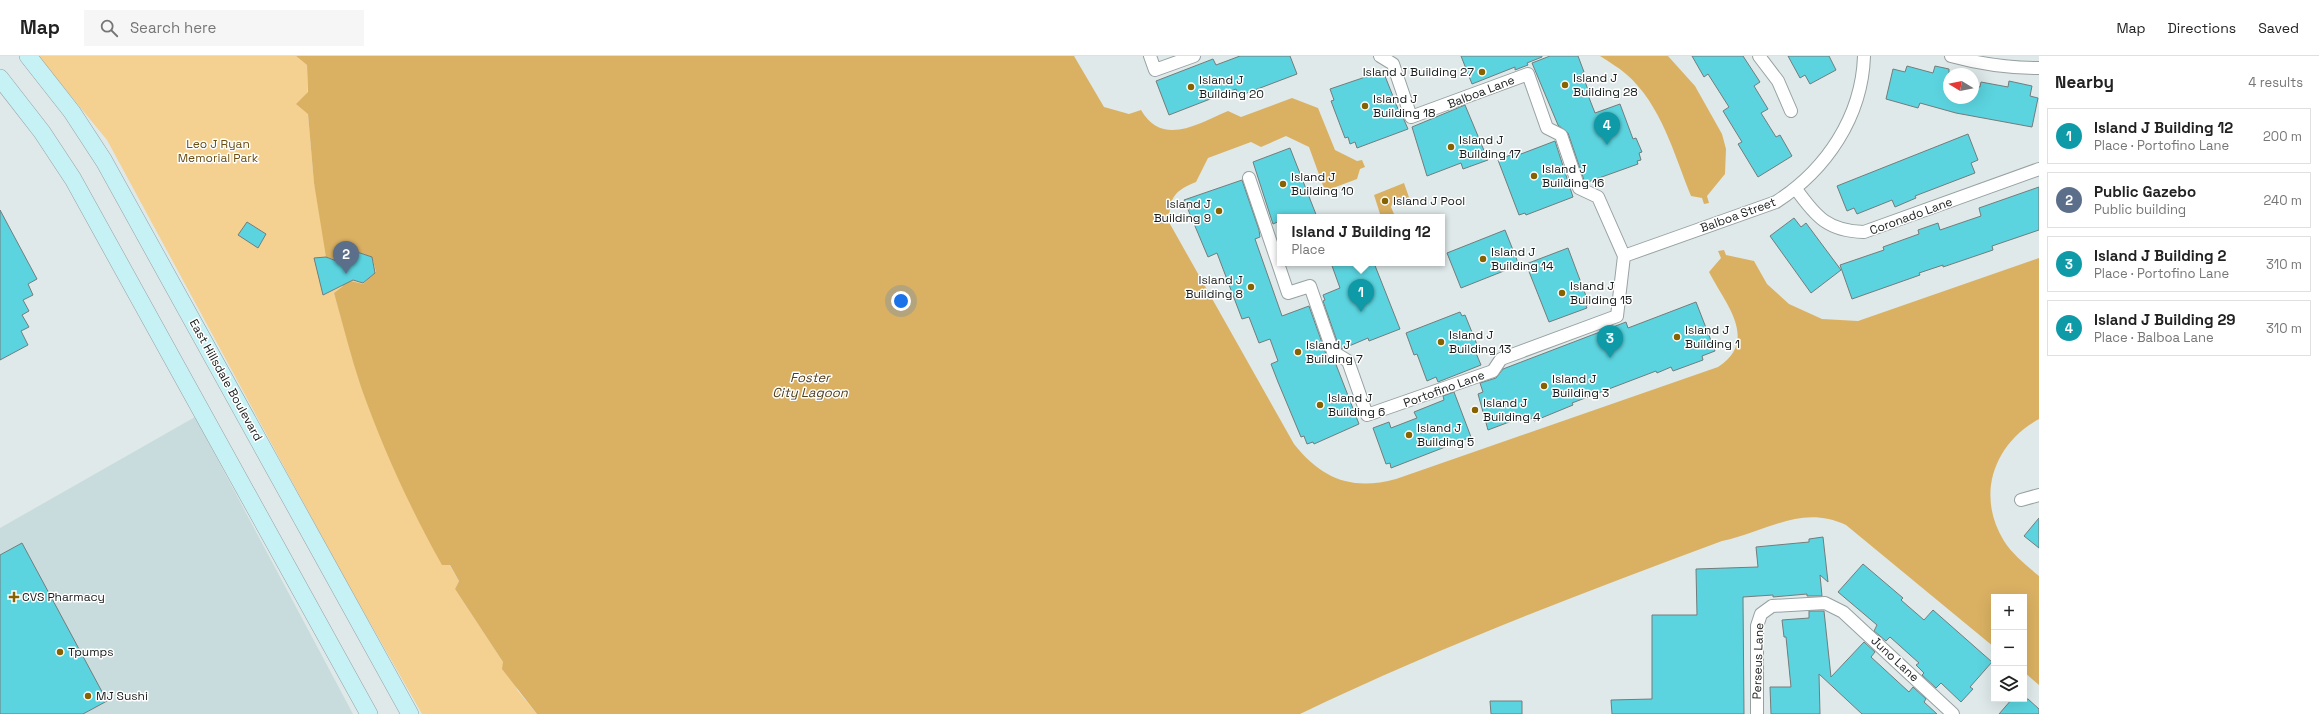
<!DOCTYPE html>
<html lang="en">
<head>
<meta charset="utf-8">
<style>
	:root { --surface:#fff; --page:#f6f6f6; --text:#222; --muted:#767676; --line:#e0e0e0; --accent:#876200 }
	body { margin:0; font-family:"Space Grotesk",sans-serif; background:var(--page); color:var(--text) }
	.controls { position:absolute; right:12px; bottom:12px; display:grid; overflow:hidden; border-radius:0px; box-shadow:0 4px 16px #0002 }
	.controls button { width:36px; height:36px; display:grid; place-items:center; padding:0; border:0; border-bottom:1px solid var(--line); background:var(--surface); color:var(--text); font:20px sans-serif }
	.compass { position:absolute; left:1943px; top:12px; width:36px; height:36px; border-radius:50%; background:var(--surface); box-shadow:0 4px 16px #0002; rotate:280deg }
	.you { position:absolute; left:901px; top:245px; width:14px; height:14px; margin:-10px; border:3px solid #fff; border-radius:50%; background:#1a73e8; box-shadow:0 0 0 6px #1a73e833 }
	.badge { display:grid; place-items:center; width:26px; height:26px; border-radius:50%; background:var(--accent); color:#fff; font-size:13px; font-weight:700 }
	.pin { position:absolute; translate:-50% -33px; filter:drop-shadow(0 1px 2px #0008) }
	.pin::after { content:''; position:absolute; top:21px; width:14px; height:12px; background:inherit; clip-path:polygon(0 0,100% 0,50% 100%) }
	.popup { position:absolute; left:1277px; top:158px; width:168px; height:52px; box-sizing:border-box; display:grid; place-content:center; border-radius:0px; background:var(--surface); filter:drop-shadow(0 1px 3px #0005); font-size:13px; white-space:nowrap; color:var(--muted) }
	.popup b { font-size:15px; color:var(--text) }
	.popup::after { content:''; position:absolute; left:50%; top:100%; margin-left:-8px; border:8px solid transparent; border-top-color:var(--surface) }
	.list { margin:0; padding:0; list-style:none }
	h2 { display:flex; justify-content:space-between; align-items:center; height:52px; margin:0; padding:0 16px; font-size:17px }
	h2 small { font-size:13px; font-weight:400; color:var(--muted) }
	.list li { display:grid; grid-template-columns:26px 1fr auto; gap:12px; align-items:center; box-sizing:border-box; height:56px; margin:0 8px 8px; padding:0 8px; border:1px solid var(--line); border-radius:0px }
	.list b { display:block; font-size:15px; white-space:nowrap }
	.list p { margin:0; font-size:13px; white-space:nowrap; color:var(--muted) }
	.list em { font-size:13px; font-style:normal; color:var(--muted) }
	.icon { flex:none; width:22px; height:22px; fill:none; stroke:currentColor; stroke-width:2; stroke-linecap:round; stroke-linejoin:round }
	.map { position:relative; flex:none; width:2039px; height:658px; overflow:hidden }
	header { display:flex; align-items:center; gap:24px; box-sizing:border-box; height:56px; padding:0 20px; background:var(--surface); border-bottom:1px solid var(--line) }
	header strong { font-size:19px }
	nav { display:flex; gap:22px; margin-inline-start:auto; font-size:14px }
	.search { width:280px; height:36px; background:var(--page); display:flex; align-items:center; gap:10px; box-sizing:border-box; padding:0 14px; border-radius:0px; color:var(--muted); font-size:15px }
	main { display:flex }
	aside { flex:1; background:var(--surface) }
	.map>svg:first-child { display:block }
</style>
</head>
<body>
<header>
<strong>Map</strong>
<div class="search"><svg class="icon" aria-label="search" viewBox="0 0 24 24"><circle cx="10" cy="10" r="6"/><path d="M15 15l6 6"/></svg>Search here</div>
<nav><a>Map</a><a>Directions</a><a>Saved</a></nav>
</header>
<main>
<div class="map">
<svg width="2039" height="658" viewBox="0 0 2039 658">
	<rect width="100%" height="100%" fill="#dfe9e9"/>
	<!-- built -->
	<path fill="#c9dcdd" d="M195,361L353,658H0V472Z"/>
	<!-- green -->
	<path fill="#f4d191" d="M38,0H296L307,9L308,58L314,127L334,203L345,211V207L357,196L372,201L376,217L363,228L339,222L343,230L334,237L361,330L399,424L459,525L455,533L503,606L518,635L537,658H422L341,516L107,84Z"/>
	<!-- water -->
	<path fill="#dab163" d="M296,0H1074L1104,51L1129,58L1141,54C1163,91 1197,68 1228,55L1241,61L1292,42L1318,52L1335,94L1357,105L1362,104L1365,111L1360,113L1357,123L1325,135L1309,91L1286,80L1261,91L1251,86L1208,102L1196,126C1173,135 1168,144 1170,168L1294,388C1322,423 1352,435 1396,423L1718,311C1759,284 1726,249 1709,216L1721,202L1718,195L1724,194L1726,199L1754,205L1767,228L1789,248L1822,263L1858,265L2039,202V363C1993,388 1976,440 2004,485C2013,499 2026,509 2039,520V629L2024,616V541H1994V591L1846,469C1800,448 1767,476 1722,485C1579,538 1437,592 1300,658H537L502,613L503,606L455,533L459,525L450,509H442C410,452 383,393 361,331C351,301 343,269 334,237L343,230L339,222L363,228L376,216L372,201L357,196L345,207V211L336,212L334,203L326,201L314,127L308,58L296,48L308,36L307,9Z
		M1600,0H1668L1695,30L1722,78L1726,93L1725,118L1707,140L1709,147L1704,148L1702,142L1691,140C1674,98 1661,48 1626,18C1618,11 1609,6 1600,0Z
		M1404,127L1411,147L1404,151L1400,143H1394L1391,151L1394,158L1381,161L1374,139Z"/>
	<!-- building -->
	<path fill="#5bd4df" stroke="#737c7c" d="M1240,0H1290L1297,18L1239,40L1236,33L1169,59L1156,25L1213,3L1216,9Z
		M1461,0H1542V1L1527,7L1528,9L1515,14V11L1472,28Z
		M1550,0H1578L1584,16L1582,17L1588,34H1586L1595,57L1620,48L1633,83L1636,82L1642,96L1639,97L1641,104L1637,105L1638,108L1585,127L1568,77L1558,69L1532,7Z
		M1692,0H1743L1760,26L1754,30L1768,53L1761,57L1776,81L1780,79L1792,100L1758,121L1738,88L1742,86L1723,55L1729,51L1708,18L1704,21Z
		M1788,0H1829L1836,14L1810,28L1805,19L1800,22Z
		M1907,10L1933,17L1935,10L1949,13V42H1973V30L1980,31L1981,26L2008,31L2009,25L2032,30L2030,40L2038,42L2032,71L1956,57L1920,47L1918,52L1886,43L1893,13L1905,16Z
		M1383,15L1400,58L1401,57L1408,73L1357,92L1355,86L1350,88L1348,81L1345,82L1331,45L1334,44L1330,33Z
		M1465,49L1488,104L1463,113L1461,107L1427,120L1412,71Z
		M1968,78L1978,104L1971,107L1975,117L1915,140L1916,142L1895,151L1892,144L1857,158L1854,152L1847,155L1837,130Z
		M1555,85L1573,141L1526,159L1525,157L1519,159L1498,104L1520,95L1521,98Z
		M1290,92L1317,161H1280V165L1273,168L1253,106Z
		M1242,124L1259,174L1260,181L1255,183L1282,260L1309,250L1326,298L1335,306L1359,368L1314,388L1313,386L1307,388L1304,380L1301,381L1278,326L1271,308L1278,305L1270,283L1259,287L1249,261L1242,263L1217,197L1208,201L1184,144Z
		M2039,131V174L1992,190L1993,194L1943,211V209L1919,217L1920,219L1852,243L1840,209L1884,194L1883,191L1919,178L1918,174L1938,167L1940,174L1981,160L1979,152Z
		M0,154L37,223L28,228L33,239L23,244L29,255L22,259L29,271L21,275L28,289L0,304Z
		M1794,162L1801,171L1806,167L1841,214L1811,237L1770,180Z
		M247,166L266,178L258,192L238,179Z
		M1505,174L1519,209L1461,232L1447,197Z
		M1568,192L1589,248L1586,250L1587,252L1549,266L1526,208Z
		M357,196L372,201L375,217L363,227L353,224L323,239L314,202L326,201L345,208Z
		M1331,207H1374L1400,273L1369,285L1368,282L1342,293L1339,291L1323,245L1325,244L1323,239L1340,232Z
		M1696,246L1715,295L1702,300L1703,304L1673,315L1671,311L1657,317L1656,315L1572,347L1573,349L1534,365L1532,362L1526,365L1525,360L1488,374L1478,338L1483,336L1480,327L1496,322L1503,313L1626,266L1628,272Z
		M1460,256L1462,260L1465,259L1480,296L1476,297L1481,309L1438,326L1436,321L1427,325L1417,298L1414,299L1406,277Z
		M1454,336L1471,381L1391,412L1390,407L1386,408L1373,372L1389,366L1391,372L1417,362L1414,356L1444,344L1443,340Z
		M2039,462V492L2024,480Z
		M1823,481L1828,526L1820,519L1822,540H1807V538L1773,541V539L1743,541L1744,658H1612L1611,644L1652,643V559H1697L1696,513L1758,511L1756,491L1809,486V483Z
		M22,487L107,645L83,658H0V499Z
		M1863,508L1903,542L1901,544L1924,564L1933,554L1992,606L1970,631L1973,633L1961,646L1941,627L1936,632L1922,619L1924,617L1916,609L1919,607L1890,581L1886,585L1874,575L1877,569L1838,536Z
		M1809,555H1824L1831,621L1864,586L1875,596L1871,601L1909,636L1913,631L1926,643L1924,646L1937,658H1862L1819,618L1820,658H1771L1770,631H1791L1786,581H1784L1782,564L1809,562Z
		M2012,643H2028L2039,653V658H1999Z
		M1490,645H1522V658H1491Z"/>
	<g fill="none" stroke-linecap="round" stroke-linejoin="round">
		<!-- minor casing -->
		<g stroke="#98a1a2" stroke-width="14">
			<path id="minor" d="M1150,0L1155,14L1194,0
				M1380,0L1393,8L1411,61L1528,18L1547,72L1561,79L1579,132L1598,141L1624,200
				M1759,0L1778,25L1791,55
				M1951,0C1980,8 2009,12 2039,12
				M1249,122L1288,237L1310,230L1333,296L1348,305L1367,359L1493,315L1501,303L1617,260L1624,200
				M1796,133C1816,161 1828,175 1864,176L2039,113
				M1624,200L1776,146C1826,114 1862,61 1864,0
				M2021,444L2039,439
				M1757,658V570L1761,558L1772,550L1825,547L1843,556L1953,658"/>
		</g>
		<!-- secondary casing -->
		<g stroke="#98a1a2" stroke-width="18">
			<path id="secondary" d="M28,0L72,56L104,105L410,658
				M0,22L42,76L73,123L369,658"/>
		</g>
		<!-- minor -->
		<use href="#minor" stroke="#fff" stroke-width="12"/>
		<!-- secondary -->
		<use href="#secondary" stroke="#c6f2f6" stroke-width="17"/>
	</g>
	<!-- markers -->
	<g fill="#876200" stroke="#fff" stroke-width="1.5">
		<circle cx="1482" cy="16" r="4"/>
		<circle cx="1565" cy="29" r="4"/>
		<circle cx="1191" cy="31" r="4"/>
		<circle cx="1365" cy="50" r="4"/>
		<circle cx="1451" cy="91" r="4"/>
		<circle cx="1534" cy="120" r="4"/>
		<circle cx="1283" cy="128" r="4"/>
		<circle cx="1385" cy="145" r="4"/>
		<circle cx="1219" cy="155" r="4"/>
		<circle cx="1483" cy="203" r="4"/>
		<circle cx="1251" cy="231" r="4"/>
		<circle cx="1562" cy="237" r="4"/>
		<circle cx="1677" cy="281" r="4"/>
		<circle cx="1441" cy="286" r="4"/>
		<circle cx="1298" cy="296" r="4"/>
		<circle cx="1544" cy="330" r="4"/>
		<circle cx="1320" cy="349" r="4"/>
		<circle cx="1475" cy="354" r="4"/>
		<circle cx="1409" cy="379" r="4"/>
		<path d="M12 535h4v4h4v4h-4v4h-4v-4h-4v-4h4z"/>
		<circle cx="60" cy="596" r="4"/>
		<circle cx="88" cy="640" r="4"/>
	</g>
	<g text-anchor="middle" stroke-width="3" stroke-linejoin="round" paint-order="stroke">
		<!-- poi labels -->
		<g font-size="12" fill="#191c1c" stroke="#fff" text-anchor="start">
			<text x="1474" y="20" text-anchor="end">Island J Building 27</text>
			<text x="1573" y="26">Island J<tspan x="1573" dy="14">Building 28</tspan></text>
			<text x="1199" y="28">Island J<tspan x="1199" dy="14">Building 20</tspan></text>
			<text x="1373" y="47">Island J<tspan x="1373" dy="14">Building 18</tspan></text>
			<text x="1459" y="88">Island J<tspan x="1459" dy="14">Building 17</tspan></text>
			<text x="1542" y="117">Island J<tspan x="1542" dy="14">Building 16</tspan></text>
			<text x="1291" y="125">Island J<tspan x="1291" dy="14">Building 10</tspan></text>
			<text x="1393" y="149">Island J Pool</text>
			<text x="1211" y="152" text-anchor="end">Island J<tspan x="1211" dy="14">Building 9</tspan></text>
			<text x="1491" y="200">Island J<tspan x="1491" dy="14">Building 14</tspan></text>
			<text x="1243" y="228" text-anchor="end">Island J<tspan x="1243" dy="14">Building 8</tspan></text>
			<text x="1570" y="234">Island J<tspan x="1570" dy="14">Building 15</tspan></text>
			<text x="1685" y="278">Island J<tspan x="1685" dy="14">Building 1</tspan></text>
			<text x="1449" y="283">Island J<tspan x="1449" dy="14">Building 13</tspan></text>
			<text x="1306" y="293">Island J<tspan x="1306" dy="14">Building 7</tspan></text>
			<text x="1552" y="327">Island J<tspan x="1552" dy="14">Building 3</tspan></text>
			<text x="1328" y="346">Island J<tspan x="1328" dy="14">Building 6</tspan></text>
			<text x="1483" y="351">Island J<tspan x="1483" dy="14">Building 4</tspan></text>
			<text x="1417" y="376">Island J<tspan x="1417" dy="14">Building 5</tspan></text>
			<text x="22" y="545">CVS Pharmacy</text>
			<text x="68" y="600">Tpumps</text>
			<text x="96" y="644">MJ Sushi</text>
		</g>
		<!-- street labels -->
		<g font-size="12" fill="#191c1c" stroke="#fff">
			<text transform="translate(1481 36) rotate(-21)" y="4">Balboa Lane</text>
			<text transform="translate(1738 159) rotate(-20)" y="4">Balboa Street</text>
			<text transform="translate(1911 160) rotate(-20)" y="4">Coronado Lane</text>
			<text transform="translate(226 324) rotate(61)" y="4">East Hillsdale Boulevard</text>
			<text transform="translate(1444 333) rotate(-20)" y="4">Portofino Lane</text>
			<text transform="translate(1895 603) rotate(43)" y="4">Juno Lane</text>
			<text transform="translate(1758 605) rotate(-88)" y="4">Perseus Lane</text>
		</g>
		<!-- park labels -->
		<g font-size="12" fill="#6a4e11" stroke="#fff">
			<text x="218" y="92">Leo J Ryan<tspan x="218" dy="14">Memorial Park</tspan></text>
		</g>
		<!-- water labels -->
		<g font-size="13" font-style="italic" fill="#4e3c1a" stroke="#fff">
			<text x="810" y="326">Foster<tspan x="810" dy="15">City Lagoon</tspan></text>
		</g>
	</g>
</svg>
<div class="controls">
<button>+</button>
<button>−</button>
<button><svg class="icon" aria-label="layers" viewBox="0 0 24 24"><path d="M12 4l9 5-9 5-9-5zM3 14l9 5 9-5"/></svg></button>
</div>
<svg class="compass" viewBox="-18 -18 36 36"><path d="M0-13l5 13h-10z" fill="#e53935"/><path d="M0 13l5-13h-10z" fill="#767676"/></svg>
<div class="you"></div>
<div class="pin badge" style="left:1361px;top:256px;background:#0f9aa8">1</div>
<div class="popup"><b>Island J Building 12</b>Place</div>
<div class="pin badge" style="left:346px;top:218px;background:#5c6f8a">2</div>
<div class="pin badge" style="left:1610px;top:302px;background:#0f9aa8">3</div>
<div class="pin badge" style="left:1607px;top:89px;background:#0f9aa8">4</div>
</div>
<aside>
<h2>Nearby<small>4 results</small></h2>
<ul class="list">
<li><span class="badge" style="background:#0f9aa8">1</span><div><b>Island J Building 12</b><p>Place · Portofino Lane</p></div><em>200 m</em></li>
<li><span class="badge" style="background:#5c6f8a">2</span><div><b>Public Gazebo</b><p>Public building</p></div><em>240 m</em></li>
<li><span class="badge" style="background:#0f9aa8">3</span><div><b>Island J Building 2</b><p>Place · Portofino Lane</p></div><em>310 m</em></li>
<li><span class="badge" style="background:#0f9aa8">4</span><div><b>Island J Building 29</b><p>Place · Balboa Lane</p></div><em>310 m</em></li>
</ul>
</aside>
</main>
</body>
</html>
